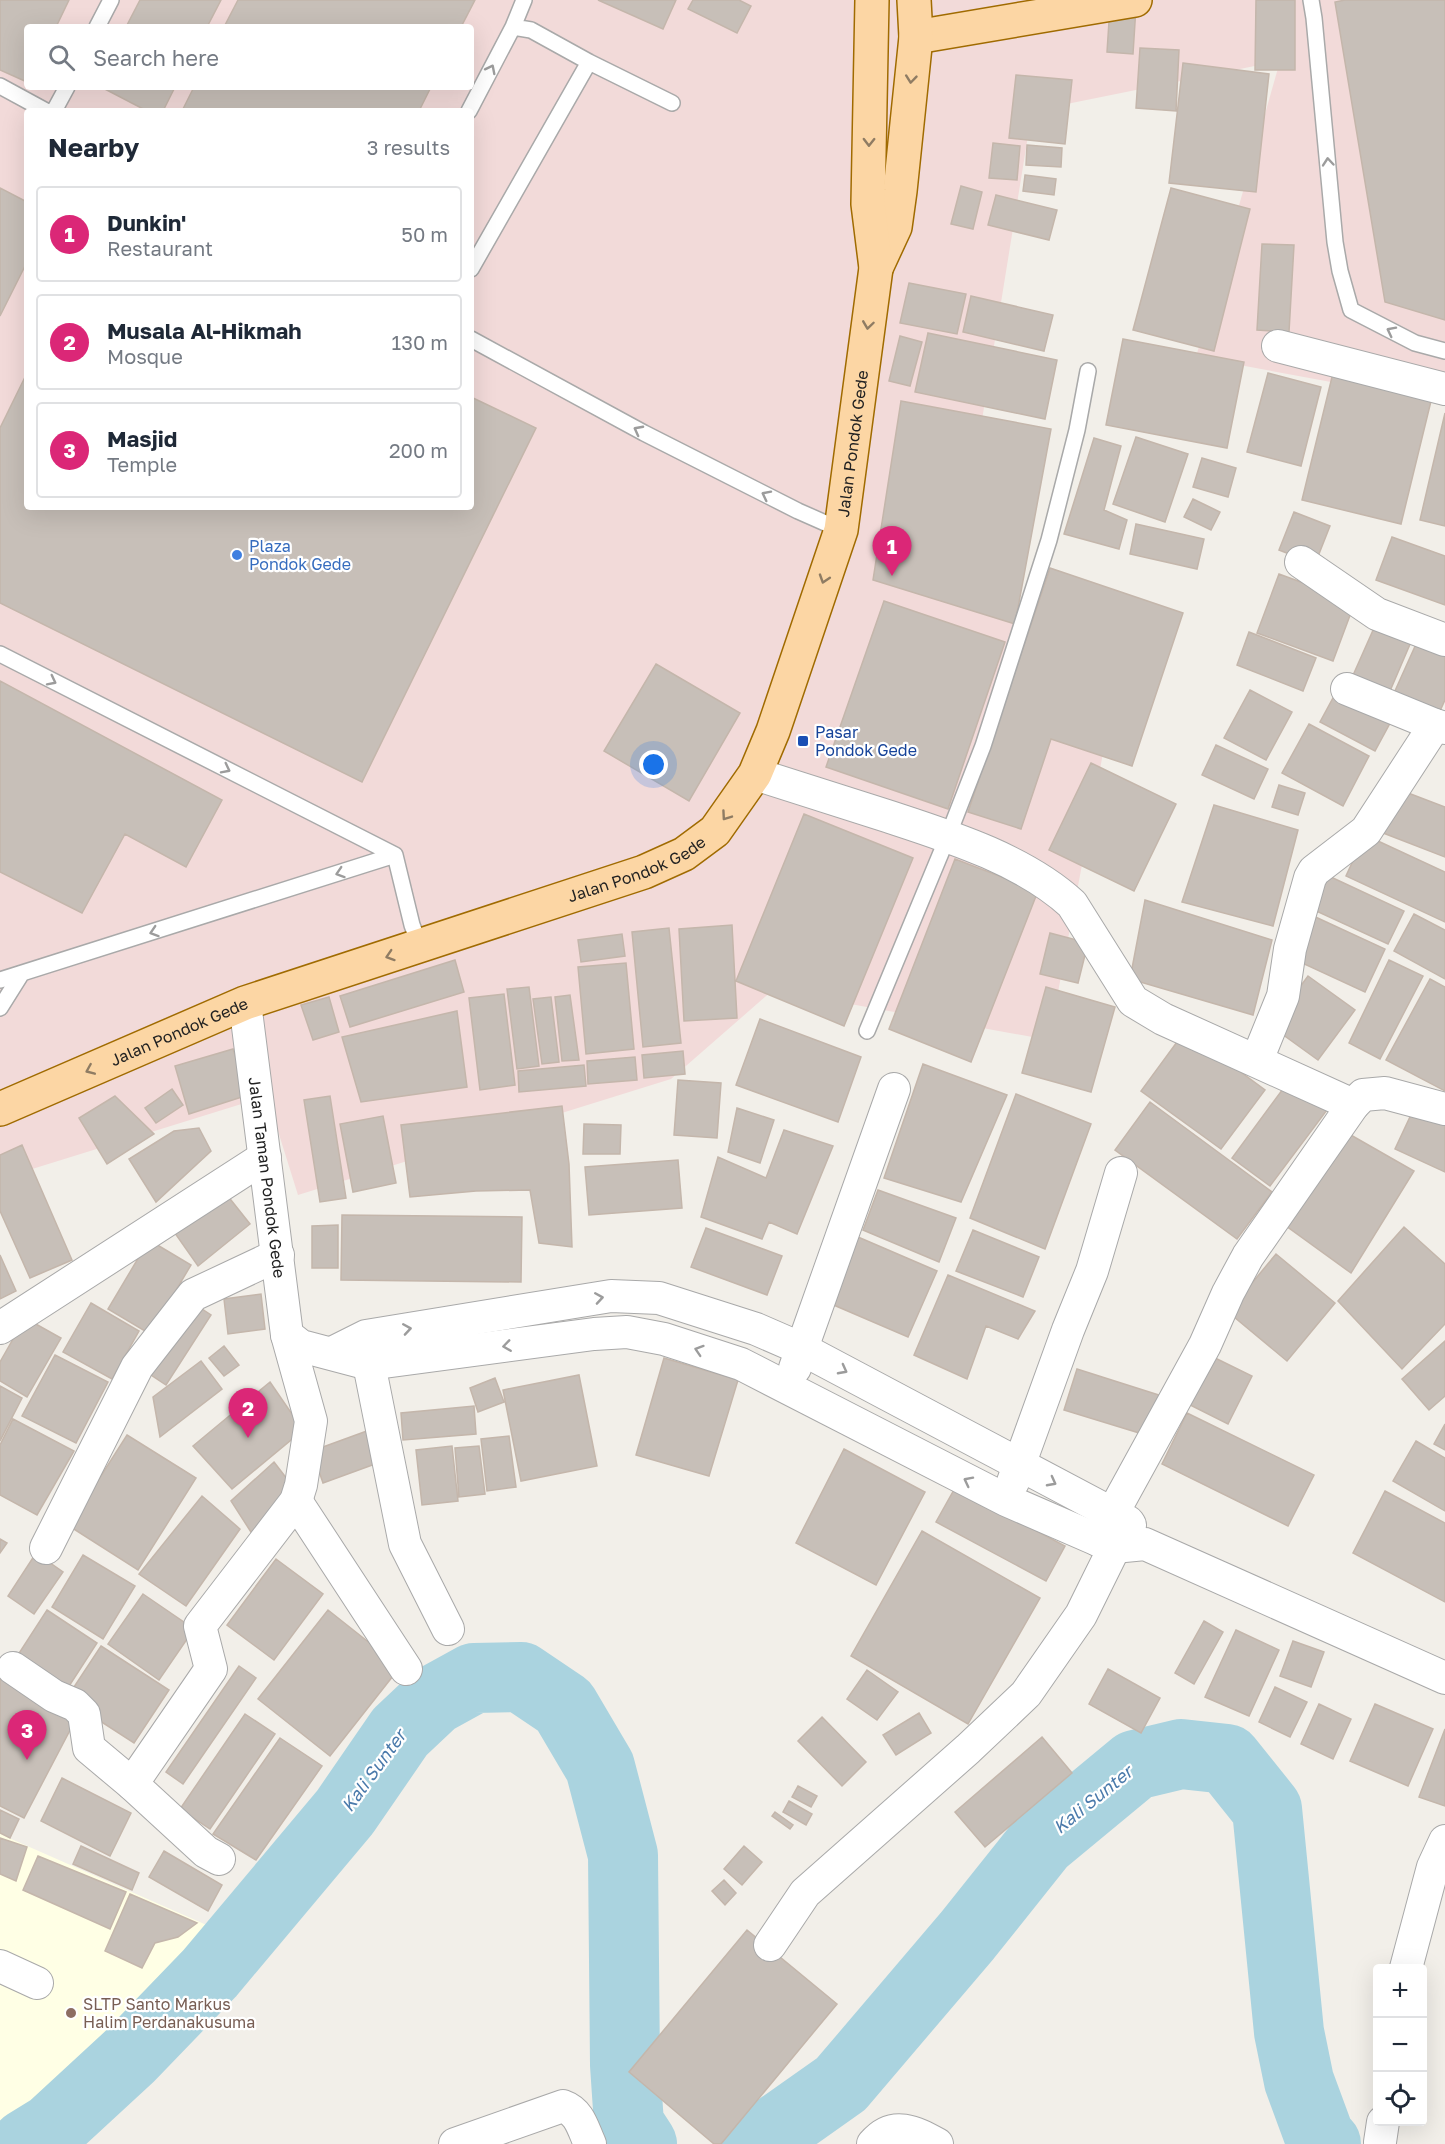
<!DOCTYPE html>
<html lang="en">
<head>
<meta charset="utf-8">
<style>
	:root { --surface:#fff; --page:#f6f6f7; --text:#1f2937; --muted:#747a83; --line:#e0e1e3; --accent:#db2777 }
	body { margin:0; font-family:"Golos Text",sans-serif; background:var(--page); color:var(--text) }
	.controls { position:absolute; right:18px; bottom:18px; display:grid; overflow:hidden; border-radius:6px; box-shadow:0 6px 24px #0002 }
	.controls button { width:54px; height:54px; display:grid; place-items:center; padding:0; border:0; border-bottom:2px solid var(--line); background:var(--surface); color:var(--text); font:30px sans-serif }
	.you { position:absolute; left:654px; top:765px; width:21px; height:21px; margin:-15px; border:4px solid #fff; border-radius:50%; background:#1a73e8; box-shadow:0 0 0 9px #1a73e833 }
	.badge { display:grid; place-items:center; width:39px; height:39px; border-radius:50%; background:var(--accent); color:#fff; font-size:20px; font-weight:700 }
	.pin { position:absolute; translate:-50% -50px; filter:drop-shadow(0 2px 3px #0008) }
	.pin::after { content:''; position:absolute; top:32px; width:21px; height:18px; background:inherit; clip-path:polygon(0 0,100% 0,50% 100%) }
	.list { margin:0; padding:0; list-style:none }
	h2 { display:flex; justify-content:space-between; align-items:center; height:78px; margin:0; padding:0 24px; font-size:26px }
	h2 small { font-size:20px; font-weight:400; color:var(--muted) }
	.list li { display:grid; grid-template-columns:39px 1fr auto; gap:18px; align-items:center; box-sizing:border-box; height:96px; margin:0 12px 12px; padding:0 12px; border:2px solid var(--line); border-radius:6px }
	.list b { display:block; font-size:22px; white-space:nowrap }
	.list p { margin:0; font-size:20px; white-space:nowrap; color:var(--muted) }
	.list em { font-size:20px; font-style:normal; color:var(--muted) }
	.icon { flex:none; width:33px; height:33px; fill:none; stroke:currentColor; stroke-width:2; stroke-linecap:round; stroke-linejoin:round }
	.map { position:relative; flex:none; width:1445px; height:2144px; overflow:hidden }
	.search { position:absolute; background:var(--surface); box-shadow:0 6px 24px #0002; left:24px; top:24px; width:450px; height:66px; display:flex; align-items:center; gap:15px; box-sizing:border-box; padding:0 21px; border-radius:6px; color:var(--muted); font-size:22px }
	.panel { position:absolute; background:var(--surface); box-shadow:0 6px 24px #0002; left:24px; top:108px; width:450px; height:402px; border-radius:6px }
	.map>svg:first-child { display:block }
</style>
</head>
<body>
<div class="map">
<svg width="1445" height="2144" viewBox="0 0 1445 2144">
	<rect width="100%" height="100%" fill="#f2efe9"/>
	<!-- commercial -->
	<path fill="#f2dad9" fill-rule="evenodd" d="M0,0H1445V403L1196,357L1280,61L1032,111L953,599L1126,631L1049,1040L773,990L671,1079L298,1195L267,1096L0,1179ZM27,27H471V87H27ZM27,111H471V507H27Z"/>
	<!-- education -->
	<path fill="#ffffe5" d="M0,1834L227,1934L56,2093L0,2126Z"/>
	<g fill="none" stroke-linecap="round" stroke-linejoin="round">
		<!-- river -->
		<path stroke="#aad3df" stroke-width="70" d="M26,2144L52,2128L130,2056L210,1973L345,1812L400,1732L434,1700L474,1678L521,1677L564,1706L600,1767L623,1855L625,2065L629,2124L642,2144
			M756,2144L841,2084L967,1936L1042,1842L1135,1765L1181,1754L1227,1759L1267,1809L1289,2032L1299,2081L1320,2138L1326,2144"/>
	</g>
	<!-- building -->
	<path fill="#c7bfb8" stroke="#c4b6ab" stroke-width="1.5" d="M0,0H69L56,27H27V82L0,70Z
		M140,0H221L207,27H126Z
		M238,0H475L461,27H224Z
		M598,0H676L663,29Z
		M693,0H739L751,6L737,33L688,9Z
		M1256,0H1295V70H1255Z
		M1345,0H1445V320L1385,302L1335,2Z
		M1110,6L1136,7L1133,54L1107,52Z
		M1140,48L1179,50L1176,111L1136,108Z
		M1183,63L1269,74L1256,192L1169,183Z
		M1016,75L1072,80L1065,144L1009,138Z
		M101,87H175L163,111H147Z
		M194,87H431L419,111H182Z
		M993,143L1020,146L1017,180L989,178Z
		M1027,145L1062,148L1061,167L1026,165Z
		M1025,175L1056,179L1054,195L1023,191Z
		M961,186L982,192L973,229L951,224Z
		M0,188L27,202V262L0,316Z
		M1171,188L1250,209L1214,351L1133,330Z
		M996,195L1057,210L1049,240L988,225Z
		M1262,244L1294,245L1289,332L1257,330Z
		M909,283L966,294L957,334L900,323Z
		M971,296L1053,315L1044,351L963,332Z
		M928,333L1057,360L1045,419L915,392Z
		M900,336L922,342L910,386L889,381Z
		M1123,339L1244,362L1227,448L1106,425Z
		M27,373V507H471V397L536,428L362,782L0,603V428Z
		M1268,373L1321,387L1301,466L1247,452Z
		M1333,373L1432,397L1401,524L1302,500Z
		M901,401L1051,429L1015,624L873,580Z
		M1445,413V526L1420,520Z
		M1136,437L1188,454L1165,522L1113,504Z
		M1094,438L1121,446L1104,510L1127,520L1119,549L1064,534Z
		M1202,458L1236,468L1228,497L1193,487Z
		M1193,499L1220,512L1211,530L1184,517Z
		M1294,512L1330,526L1315,564L1279,550Z
		M1136,524L1204,539L1197,569L1130,554Z
		M1392,537L1445,556V605L1376,580Z
		M1050,568L1183,613L1132,766L1051,739L1021,829L968,812Z
		M1279,574L1355,602L1333,661L1257,633Z
		M884,601L1005,642L948,809L826,767Z
		M1378,619L1414,635L1387,698L1350,682Z
		M1249,632L1316,658L1303,691L1237,665Z
		M1421,633L1445,644V700L1439,713L1394,693Z
		M656,664L740,713L689,801L604,751Z
		M0,681L222,800L186,867L125,834L82,913L0,872Z
		M1340,685L1395,714L1375,751L1320,722Z
		M1250,690L1292,712L1266,760L1224,738Z
		M1309,724L1369,756L1343,806L1282,773Z
		M1216,745L1268,769L1254,799L1202,775Z
		M1091,763L1176,804L1134,891L1049,850Z
		M1279,785L1305,793L1298,815L1272,807Z
		M1395,788L1445,807V857L1378,831Z
		M1214,805L1298,830L1273,926L1182,902Z
		M804,814L913,858L844,1026L736,981Z
		M1365,835L1445,872V922L1346,876Z
		M955,859L1038,891L971,1062L889,1029Z
		M1318,871L1404,911L1388,944L1303,905Z
		M1145,900L1272,940L1253,1015L1130,979Z
		M1309,914L1385,949L1365,992L1289,957Z
		M1414,914L1445,930V979L1394,951Z
		M732,925L737,1018L684,1021L679,929Z
		M669,928L681,1043L643,1047L632,932Z
		M1050,933L1088,943L1078,983L1040,974Z
		M622,934L625,956L581,962L578,940Z
		M455,960L464,992L350,1027L340,996Z
		M1389,960L1423,976L1380,1059L1349,1043Z
		M626,963L634,1049L586,1054L578,967Z
		M1308,976L1355,1010L1318,1060L1271,1026Z
		M1430,979L1445,987V1091L1386,1060Z
		M529,987L539,1066L517,1069L507,989Z
		M1046,987L1115,1007L1091,1092L1022,1073Z
		M504,994L515,1085L480,1090L469,998Z
		M570,995L579,1060L562,1061L555,997Z
		M329,997L339,1032L313,1040L301,1005Z
		M551,997L559,1062L542,1064L533,999Z
		M457,1011L467,1087L361,1102L342,1037Z
		M760,1019L861,1057L838,1122L736,1085Z
		M1185,1031L1265,1090L1221,1149L1141,1091Z
		M233,1049L248,1095L189,1114L175,1066Z
		M683,1051L685,1074L644,1078L642,1055Z
		M635,1057L637,1080L588,1084L587,1061Z
		M923,1064L1007,1095L961,1202L884,1178Z
		M584,1065L586,1086L519,1092L518,1071Z
		M1291,1078L1330,1106L1270,1186L1232,1158Z
		M678,1080L721,1083L717,1138L674,1135Z
		M172,1089L183,1105L156,1123L145,1108Z
		M1016,1094L1091,1124L1045,1249L970,1218Z
		M115,1096L154,1134L107,1164L79,1118Z
		M330,1096L346,1198L320,1202L304,1100Z
		M1150,1102L1272,1192L1237,1239L1115,1150Z
		M1416,1104L1445,1118V1172L1395,1149Z
		M562,1106L569,1164L572,1247L539,1243L530,1190L476,1191L410,1197L401,1125Z
		M737,1108L774,1120L760,1163L728,1152Z
		M383,1116L396,1183L353,1192L340,1124Z
		M584,1124L621,1125L620,1154H583Z
		M199,1128L211,1151L156,1202L129,1159L174,1131Z
		M784,1130L833,1146L797,1234L769,1222L762,1239L701,1217L718,1157L766,1178Z
		M1342,1130L1414,1171L1351,1273L1282,1223Z
		M22,1145L72,1260L30,1278L0,1211V1155Z
		M678,1160L682,1208L589,1215L585,1167Z
		M223,1190L250,1224L198,1266L172,1229Z
		M878,1190L956,1218L939,1262L863,1230Z
		M342,1215L522,1217L521,1282L341,1280Z
		M338,1225V1268H312V1226Z
		M1404,1227L1445,1264V1324L1402,1369L1338,1301Z
		M706,1228L782,1256L767,1295L691,1267Z
		M973,1230L1039,1257L1023,1297L956,1271Z
		M858,1237L937,1271L908,1337L829,1303Z
		M149,1240L191,1265L150,1334L108,1309Z
		M1276,1254L1335,1303L1287,1361L1228,1312Z
		M0,1255L16,1291L0,1299Z
		M948,1275L1035,1311L1018,1339L986,1326L967,1379L914,1355Z
		M261,1294L265,1329L228,1334L224,1299Z
		M91,1303L139,1331L112,1379L63,1352Z
		M196,1305L211,1315L166,1385L151,1375Z
		M25,1318L61,1338L27,1397L0,1381V1362Z
		M1445,1341V1396L1429,1410L1402,1379Z
		M224,1346L239,1365L224,1376L209,1358Z
		M55,1355L108,1382L76,1443L22,1416Z
		M1209,1355L1252,1376L1228,1424L1186,1403Z
		M664,1358L738,1380L709,1476L636,1455Z
		M201,1361L222,1389L160,1437L153,1397Z
		M1077,1369L1162,1396L1149,1436L1064,1410Z
		M579,1375L597,1466L521,1481L503,1390Z
		M495,1378L504,1402L478,1412L470,1388Z
		M270,1382L303,1430L232,1489L193,1446Z
		M0,1386L22,1398L0,1441Z
		M474,1406L476,1434L403,1440L401,1413Z
		M1187,1413L1314,1475L1288,1526L1162,1464Z
		M13,1419L74,1451L37,1515L0,1495V1445Z
		M1445,1424V1450L1434,1444Z
		M375,1428L386,1460L323,1483L312,1451Z
		M127,1435L196,1478L138,1570L69,1526Z
		M509,1436L516,1487L487,1491L481,1439Z
		M1416,1441L1445,1458V1511L1393,1481Z
		M452,1446L458,1501L422,1505L416,1450Z
		M479,1446L485,1494L459,1497L455,1448Z
		M844,1449L925,1492L876,1585L796,1543Z
		M274,1462L297,1492L251,1532L231,1501Z
		M955,1488L1065,1546L1046,1581L936,1522Z
		M1385,1491L1445,1523V1602L1353,1553Z
		M202,1496L240,1529L186,1606L139,1574Z
		M922,1531L1040,1598L968,1724L851,1656Z
		M0,1539L7,1543L0,1553Z
		M36,1553L63,1572L34,1614L8,1596Z
		M83,1555L135,1586L103,1639L52,1607Z
		M276,1559L323,1594L274,1660L227,1625Z
		M143,1594L194,1629L159,1680L108,1644Z
		M47,1610L97,1643L64,1694L14,1661Z
		M328,1610L400,1667L330,1756L258,1699Z
		M1204,1621L1223,1632L1194,1684L1175,1673Z
		M1236,1630L1279,1650L1249,1716L1205,1697Z
		M1293,1641L1324,1652L1311,1687L1280,1676Z
		M101,1646L169,1690L134,1743L66,1699Z
		M239,1666L256,1678L183,1784L166,1772Z
		M1108,1669L1160,1698L1141,1733L1089,1704Z
		M867,1670L898,1692L877,1720L847,1699Z
		M3,1674L79,1713L24,1818L0,1806V1679Z
		M1275,1687L1307,1702L1290,1737L1259,1722Z
		M1319,1704L1351,1719L1333,1759L1301,1744Z
		M1375,1704L1433,1729L1408,1786L1350,1761Z
		M919,1713L931,1733L896,1755L883,1735Z
		M245,1714L275,1734L210,1829L180,1809Z
		M822,1717L866,1762L842,1786L798,1741Z
		M1445,1729V1806L1419,1797Z
		M1042,1737L1072,1773L985,1847L955,1812Z
		M280,1738L322,1766L256,1860L213,1834Z
		M62,1778L131,1813L110,1856L41,1821Z
		M798,1786L817,1796L811,1807L792,1797Z
		M789,1801L812,1814L806,1825L783,1812Z
		M0,1810L19,1819L10,1838L0,1833Z
		M775,1812L793,1825L790,1829L772,1816Z
		M0,1838L27,1847L16,1881L0,1874Z
		M81,1846L139,1873L132,1890L73,1864Z
		M744,1846L762,1862L742,1885L724,1869Z
		M164,1851L222,1885L208,1911L149,1877Z
		M38,1856L126,1892L110,1929L23,1890Z
		M724,1880L736,1893L725,1905L712,1891Z
		M130,1894L197,1923L178,1937L155,1943L142,1968L105,1951Z
		M747,1930L837,2004L721,2144H714L629,2072Z"/>
	<g fill="none" stroke-linecap="round" stroke-linejoin="round">
		<!-- lane casing -->
		<g stroke="#a9a9a9" stroke-width="18">
			<path id="lane" d="M1311,0L1314,18L1335,242L1340,271L1351,310L1415,343L1445,351
				M97,27L111,0
				M513,27L531,30L589,62L672,103
				M0,86L46,111
				M54,111L67,87
				M469,111L513,27L524,0
				M471,269L589,62
				M471,339L644,433L798,511L841,530
				M0,654L395,855L412,925L420,946
				M0,980L395,855
				M0,1008L22,973
				M867,1031L948,836L983,746L1049,540L1077,430L1088,371"/>
		</g>
		<!-- street casing -->
		<g stroke="#a9a9a9" stroke-width="34">
			<g id="street">
				<path d="M1278,346L1445,389"/>
				<path d="M1301,562L1377,614L1445,640"/>
				<path d="M1347,689L1435,725"/>
				<path d="M755,774C799,788 843,802 887,816C948,836 1023,859 1072,904L1133,1001L1163,1019L1353,1105L1248,1256L1228,1293L1205,1345L1098,1540"/>
				<path id="s1" d="M245,1003L287,1335L301,1346L369,1364L594,1334L627,1332L664,1339L741,1364L1006,1500L1114,1547L1145,1544L1445,1678"/>
				<path d="M1257,1060L1283,996L1290,949L1310,878L1314,871L1366,831L1435,725L1445,728"/>
				<path d="M1353,1105L1363,1095L1385,1093L1445,1109"/>
				<path d="M0,1328L265,1157"/>
				<path d="M367,1343L369,1364L405,1544L448,1629"/>
				<path d="M332,1353L366,1336L611,1296L659,1298L756,1329L802,1349L1128,1522L1130,1525"/>
				<path d="M795,1368L894,1089"/>
				<path d="M1013,1482L1068,1330L1092,1271L1121,1173"/>
				<path d="M296,1501L406,1669"/>
				<path d="M46,1548L137,1367L193,1295L278,1255"/>
				<path d="M13,1668L54,1696L75,1705L84,1714L89,1748L132,1784L211,1669L200,1626L296,1501L301,1485L311,1421L287,1335"/>
				<path d="M132,1784L206,1852L219,1859"/>
				<path d="M770,1945L805,1893L968,1749L1026,1694L1081,1615L1124,1528"/>
				<path d="M0,1966L37,1983"/>
				<path d="M1406,1968L1433,1867L1445,1841"/>
				<path d="M1380,2142L1383,2122"/>
				<path d="M455,2144L563,2106C580,2112 583,2129 590,2144"/>
				<path d="M873,2144C893,2120 915,2132 937,2144"/>
			</g>
		</g>
		<!-- primary casing -->
		<g stroke="#a06b00" stroke-width="36">
			<g id="primary">
				<path d="M916,37L1135,0"/>
				<path d="M876,268L895,227L900,191L916,37L914,0"/>
				<path id="s2" d="M0,1109L245,1003L644,872L684,854L715,831L755,774L773,731L841,530L876,268L868,204L872,0"/>
			</g>
		</g>
		<!-- lane -->
		<use href="#lane" stroke="#fff" stroke-width="15"/>
		<!-- street -->
		<use href="#street" stroke="#fff" stroke-width="32"/>
		<!-- primary -->
		<use href="#primary" stroke="#fcd6a4" stroke-width="33"/>
	</g>
	<!-- one-way arrows -->
	<defs><path id="oneway-chevron" d="M-2-3.5L2.5 0L-2 3.5" fill="none" stroke-width="1.6" stroke-linecap="round" stroke-linejoin="round" transform="scale(1.5)"/></defs>
	<g stroke="#9c9c9c">
		<use href="#oneway-chevron" transform="translate(491 69) rotate(-63)"/>
		<use href="#oneway-chevron" transform="translate(1328 162) rotate(-95)"/>
		<use href="#oneway-chevron" transform="translate(1391 331) rotate(-153)"/>
		<use href="#oneway-chevron" transform="translate(638 430) rotate(-152)"/>
		<use href="#oneway-chevron" transform="translate(766 495) rotate(-153)"/>
		<use href="#oneway-chevron" transform="translate(52 681) rotate(27)"/>
		<use href="#oneway-chevron" transform="translate(226 769) rotate(27)"/>
		<use href="#oneway-chevron" transform="translate(340 873) rotate(162)"/>
		<use href="#oneway-chevron" transform="translate(154 932) rotate(162)"/>
		<use href="#oneway-chevron" transform="translate(599 1298) rotate(-9)"/>
		<use href="#oneway-chevron" transform="translate(407 1329) rotate(-9)"/>
		<use href="#oneway-chevron" transform="translate(507 1346) rotate(172)"/>
		<use href="#oneway-chevron" transform="translate(699 1350) rotate(-162)"/>
		<use href="#oneway-chevron" transform="translate(843 1370) rotate(28)"/>
		<use href="#oneway-chevron" transform="translate(968 1481) rotate(-153)"/>
		<use href="#oneway-chevron" transform="translate(1052 1482) rotate(28)"/>
	</g>
	<g stroke="#8f7c63">
		<use href="#oneway-chevron" transform="translate(911 79) rotate(96)"/>
		<use href="#oneway-chevron" transform="translate(869 142) rotate(91)"/>
		<use href="#oneway-chevron" transform="translate(868 325) rotate(98)"/>
		<use href="#oneway-chevron" transform="translate(824 579) rotate(108)"/>
		<use href="#oneway-chevron" transform="translate(726 816) rotate(125)"/>
		<use href="#oneway-chevron" transform="translate(390 956) rotate(162)"/>
		<use href="#oneway-chevron" transform="translate(90 1070) rotate(157)"/>
	</g>
	<!-- markers -->
	<circle fill="#3f7fe0" stroke="#fff" stroke-width="2" cx="237" cy="555" r="6"/>
	<rect fill="#1a4fb4" stroke="#fff" stroke-width="2" x="797" y="735" width="12" height="12" rx="3"/>
	<circle fill="#8d6e63" stroke="#fff" stroke-width="2" cx="71" cy="2013" r="6"/>
	<g text-anchor="middle" stroke-width="4.5" stroke-linejoin="round" paint-order="stroke">
		<!-- street labels -->
		<g font-size="16" fill="#222" stroke="#fff">
			<text dy="6" stroke="none"><textPath href="#s2" startOffset="1185">Jalan Pondok Gede</textPath></text>
			<text dy="6" stroke="none"><textPath href="#s2" startOffset="681">Jalan Pondok Gede</textPath></text>
			<text dy="6" stroke="none"><textPath href="#s2" startOffset="195">Jalan Pondok Gede</textPath></text>
			<text dy="6" stroke="none"><textPath href="#s1" startOffset="176">Jalan Taman Pondok Gede</textPath></text>
		</g>
		<!-- shop labels -->
		<g font-size="16" fill="#366cbe" stroke="#fff" text-anchor="start">
			<text x="249" y="552">Plaza<tspan x="249" dy="18">Pondok Gede</tspan></text>
		</g>
		<!-- transit labels -->
		<g font-size="16" fill="#164399" stroke="#fff" text-anchor="start">
			<text x="815" y="738">Pasar<tspan x="815" dy="18">Pondok Gede</tspan></text>
		</g>
		<!-- education labels -->
		<g font-size="16" fill="#785e54" stroke="#fff" text-anchor="start">
			<text x="83" y="2010">SLTP Santo Markus<tspan x="83" dy="18">Halim Perdanakusuma</tspan></text>
		</g>
		<!-- water labels -->
		<g font-size="18" font-style="italic" fill="#4a7aab" stroke="#fff">
			<text transform="translate(374 1771) rotate(-54)" y="6">Kali Sunter</text>
			<text transform="translate(1093 1800) rotate(-39)" y="6">Kali Sunter</text>
		</g>
	</g>
</svg>
<div class="controls">
<button>+</button>
<button>−</button>
<button><svg class="icon" aria-label="locate" viewBox="0 0 24 24"><circle cx="12" cy="12" r="6"/><path d="M12 2v4M12 18v4M2 12h4M18 12h4"/></svg></button>
</div>
<div class="you"></div>
<div class="pin badge" style="left:892px;top:576px">1</div>
<div class="pin badge" style="left:248px;top:1438px">2</div>
<div class="pin badge" style="left:27px;top:1760px">3</div>
<div class="search"><svg class="icon" aria-label="search" viewBox="0 0 24 24"><circle cx="10" cy="10" r="6"/><path d="M15 15l6 6"/></svg>Search here</div>
<section class="panel">
<h2>Nearby<small>3 results</small></h2>
<ul class="list">
<li><span class="badge">1</span><div><b>Dunkin'</b><p>Restaurant</p></div><em>50 m</em></li>
<li><span class="badge">2</span><div><b>Musala Al-Hikmah</b><p>Mosque</p></div><em>130 m</em></li>
<li><span class="badge">3</span><div><b>Masjid</b><p>Temple</p></div><em>200 m</em></li>
</ul>
</section>
</div>
</body>
</html>
